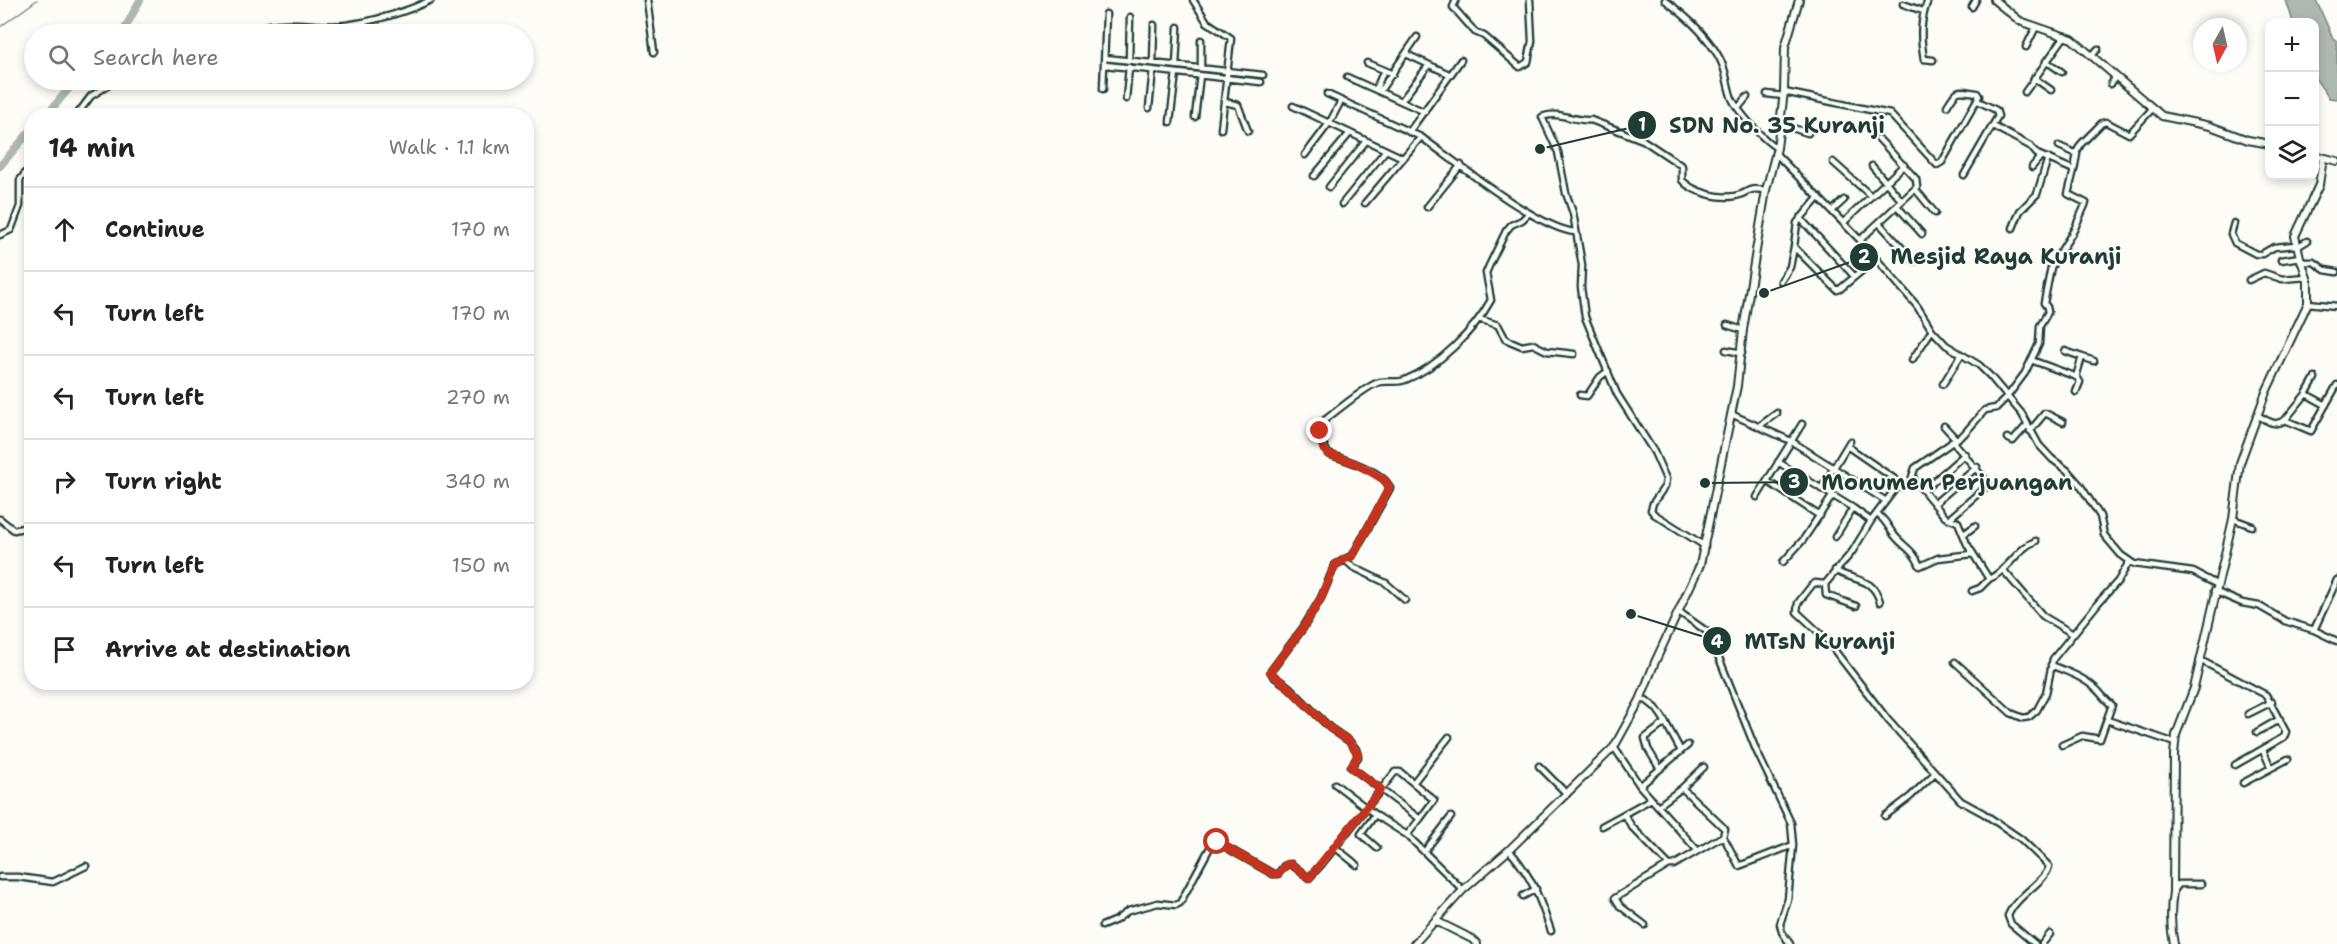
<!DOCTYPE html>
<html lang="en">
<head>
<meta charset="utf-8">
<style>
	:root { --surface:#fff; --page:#f2f2f2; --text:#222; --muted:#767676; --line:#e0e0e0 }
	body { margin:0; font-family:"Shantell Sans",sans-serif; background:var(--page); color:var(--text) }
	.controls { position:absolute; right:18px; top:18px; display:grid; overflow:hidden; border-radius:12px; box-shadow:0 3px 9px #0003 }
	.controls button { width:54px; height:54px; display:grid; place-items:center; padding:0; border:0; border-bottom:2px solid var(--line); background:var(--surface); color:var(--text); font:30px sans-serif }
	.compass { position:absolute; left:2193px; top:18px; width:54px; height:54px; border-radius:50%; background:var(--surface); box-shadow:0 3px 9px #0003; rotate:188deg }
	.stop { position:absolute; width:18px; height:18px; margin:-14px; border:4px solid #c8321e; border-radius:50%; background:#fff }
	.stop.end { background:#c8321e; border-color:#fff; box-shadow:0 2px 6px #0008 }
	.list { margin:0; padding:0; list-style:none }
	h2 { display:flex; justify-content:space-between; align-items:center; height:78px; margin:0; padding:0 24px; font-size:26px }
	h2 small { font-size:20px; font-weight:400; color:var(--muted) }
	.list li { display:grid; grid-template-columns:39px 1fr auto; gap:18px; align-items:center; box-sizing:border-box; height:84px; padding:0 24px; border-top:2px solid var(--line) }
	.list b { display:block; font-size:22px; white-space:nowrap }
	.list em { font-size:20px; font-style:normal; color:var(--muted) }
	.icon { flex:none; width:33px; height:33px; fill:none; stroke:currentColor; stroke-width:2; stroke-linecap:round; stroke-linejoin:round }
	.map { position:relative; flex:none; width:2337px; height:944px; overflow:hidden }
	.search { position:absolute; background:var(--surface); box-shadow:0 3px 9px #0003; left:24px; top:24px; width:510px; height:66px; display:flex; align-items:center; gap:15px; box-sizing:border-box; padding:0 21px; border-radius:33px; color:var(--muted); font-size:22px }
	.panel { position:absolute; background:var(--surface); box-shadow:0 3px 9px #0003; left:24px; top:108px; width:510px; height:582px; border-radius:24px }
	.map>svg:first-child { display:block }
</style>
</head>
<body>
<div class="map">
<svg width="2337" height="944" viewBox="0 0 2337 944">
	<rect width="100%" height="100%" fill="#fdfcf7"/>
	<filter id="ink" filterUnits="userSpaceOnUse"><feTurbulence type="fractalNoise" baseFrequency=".0167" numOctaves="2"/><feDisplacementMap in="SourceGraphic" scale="12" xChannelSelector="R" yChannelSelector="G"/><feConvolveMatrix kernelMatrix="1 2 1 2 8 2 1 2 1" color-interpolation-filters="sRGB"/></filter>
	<g filter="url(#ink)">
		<!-- green -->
		<path fill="#dde0db" stroke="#7e8e88" stroke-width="1.5" d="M379,17L381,34H322V30L329,28Z"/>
		<!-- water -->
		<path fill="#aeb8b1" stroke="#75877f" stroke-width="1.5" d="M2286,0H2316L2333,38L2337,41V99L2329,98L2315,78L2314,22H2293Z"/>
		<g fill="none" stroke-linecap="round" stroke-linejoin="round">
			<!-- stream -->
			<path stroke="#75877f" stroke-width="1.5" d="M0,27L37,0"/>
			<!-- river -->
			<path stroke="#aeb8b1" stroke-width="8" d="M122,34L140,0
				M46,116L76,80
				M0,166L32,129"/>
			<!-- minor casing -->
			<g stroke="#1f3d34" stroke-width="9">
				<path id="minor" d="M647,0L654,52
					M1193,0L1207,22L1231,38L1221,129
					M1456,0L1453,7L1475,32L1484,36L1520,67L1528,62L1532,41L1530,0
					M1665,0C1685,16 1702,30 1716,52C1726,67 1726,80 1731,96C1736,110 1764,141 1777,148
					M1928,0C1920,20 1920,37 1924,59L1933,60
					M1903,4L1923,11
					M1972,7L1976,0
					M246,34C276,15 313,29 346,25C374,21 406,12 431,0
					M2026,47L2036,27
					M1406,54L1451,75
					M2092,55L2098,49
					M1105,58L1263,75
					M1129,61L1130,17
					M2046,61L2062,72
					M1153,63L1154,25
					M1367,63L1393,74
					M1105,65L1261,82
					M1176,66L1178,27
					M1201,68V40
					M1347,77L1425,112
					M2034,78L2051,90
					M2111,84L2115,77
					M1103,89L1106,14
					M1376,89L1384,70
					M1380,91L1417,37
					M1784,92L1890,114L1937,165L1942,162L1979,96L1977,93C1956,90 1958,88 1947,106
					M2025,92L2065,36
					M1327,94L1421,137
					M1767,94L1783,96
					M1126,99L1129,67
					M1402,100L1428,66
					M1225,102L1238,105L1248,131
					M1293,106L1403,158
					M1149,108L1153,70
					M1738,108L1747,97
					M76,116L91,96L117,80
					M1195,117L1200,75
					M1170,122L1176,73
					M1780,124L1808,133
					M1993,126L2030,146L2037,154L2074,170L2068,194L2086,203L2074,230L2051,267L2044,303L2047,307L2048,312L2040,326L2039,344L2025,373L2007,397L1996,408L1985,410L1964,434L1915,468L1912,477L1945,517L1958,522L1967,544L1989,579C2008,571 2018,547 2036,541
					M1409,132L1461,60
					M2059,146L2077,154L2074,170
					M1775,153L1860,240L1917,306L1932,330L1946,345L1979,365L1990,376L2022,414L2039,445L2052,459L2067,470L2080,485L2100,516L2104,535L2121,555L2134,564L2193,572L2216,584
					M2076,153L2081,144L2102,123L2106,122L2129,134L2153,108
					M1305,155L1330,122L1341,101
					M1833,162L1871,196
					M1872,166L1902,201
					M2032,167L2041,156
					M1964,175L1998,116L1996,110L1978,101
					M1314,176L1350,133
					M1329,187L1366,141
					M1916,190L1935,213
					M1819,197L1797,223L1794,247L1837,290L1840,289L1876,259
					M1365,203L1421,137C1455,161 1538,229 1575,232
					M1342,204L1386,150
					M1897,206L1922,234
					M1427,207L1461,165
					M1832,211L1844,200
					M1800,218L1854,276
					M1843,223L1904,165
					M1879,223L1914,261
					M2234,223L2231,234L2235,243L2256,254H2262L2274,247L2296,245
					M2013,228L2020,211L2037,194L2048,158
					M0,235L11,230L20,206V180L32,164
					M1860,240L1917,187L1916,179L1878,138
					M2297,247L2307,241
					M2281,260L2300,257
					M2301,262H2314L2325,270L2337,272
					M2249,280L2264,273L2282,279L2307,277
					M1781,281L1790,267L1794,247
					M2308,303L2337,306
					M1479,319L1498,325L1505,338L1510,341L1522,346L1533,344L1547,351L1574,354
					M1727,325L1743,330
					M1726,350L1742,353
					M2065,351L2082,357
					M1912,360L1932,330
					M2031,360L2077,377L2080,382L2076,392
					M2076,377L2082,357L2094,361
					M1943,384L1961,355
					M2306,394L2315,378
					M1580,395L1587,396L1600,377L1608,371
					M1731,414L1791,441L1886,501L1871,521L1852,552L1825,584L1815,583L1812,585L1798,603L1797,612L1825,638L1888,720L1961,801L1983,813L2021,839L2049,866C2047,881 2015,896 2008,916L2011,924L2035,944
					M2257,415C2268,421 2274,427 2285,420L2311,431L2337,385
					M2285,420L2306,394L2326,405
					M1944,426L1956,439
					M1758,427L1777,413
					M2030,431L2045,413L2063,422
					M2007,438L2013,441L2027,425
					M1847,446L1896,480L1898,485L1886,501
					M1778,462L1853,508L1835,537
					M1767,481L1820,516
					M1821,489L1850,441
					M1924,490L1965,454
					M1757,497L1802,424
					M1934,504L1977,467
					M1853,508L1871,521
					M1877,514C1885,519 1887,525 1892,532C1901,546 1913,548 1920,566L1938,558L1973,554
					M0,519L14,530L32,526
					M1949,519L1989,484L1952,441
					M2233,519L2252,526
					M1964,534L1975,526
					M1705,546L1654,514L1651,510L1653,503L1665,486L1666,479L1654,452L1617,394L1585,317L1581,287L1582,265L1573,213L1566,193L1558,152L1542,117C1559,110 1574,122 1591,120L1643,140L1682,166V180C1692,192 1719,199 1735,196C1751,193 1744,187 1766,190
					M1344,559L1353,567L1386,583L1405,600
					M1783,562L1803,540L1833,495
					M1835,570C1853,582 1873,576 1880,602
					M2004,571L2043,616L2073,634
					M1825,584L1826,595L1856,606
					M1972,591L1980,588L1989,579
					M2214,591L2242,603L2259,606L2285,621L2314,630L2337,641
					M1678,614H1682L1709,633L1756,750L1791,823L1793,845L1788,899L1780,924L1782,932L1790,944
					M2314,630L2337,580
					M2200,660L2266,695L2286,732L2284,737L2235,765
					M1955,662L2011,713L2023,718L2029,717L2037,710L2046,693L2053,659L2099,602L2118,581L2129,562
					M2051,665C2066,671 2083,677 2095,688C2101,693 2105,700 2112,705L2100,739L2082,736L2062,745
					M1640,700H1646L1656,708L1663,718L1681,751
					M2248,714L2272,702
					M2107,720L2175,743
					M2257,732L2280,719
					M1614,747L1640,786L1698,851
					M2263,750L2271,768
					M1539,766L1567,794
					M1660,769L1648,749L1645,738L1665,723
					M1413,783L1449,737
					M2243,783L2288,759
					M1335,784L1377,816L1407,835L1463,890
					M1640,786L1688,745
					M1682,788L1704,767
					M1658,806L1682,788L1725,829L1723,836L1674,865H1669
					M1375,815L1361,834L1377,848
					M1885,816L1910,797L1935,773
					M1602,826L1624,814
					M1407,835L1420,819L1351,767L1358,757L1356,749L1349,741L1330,728L1289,687L1273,676L1271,671L1303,628L1321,598L1335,565L1353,555L1390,488C1384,471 1344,459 1328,454L1321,439V423C1334,413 1365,387 1377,383C1386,379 1396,384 1405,380C1438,367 1474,331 1491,300L1486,273L1489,266L1506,231L1511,225L1522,220L1529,213
					M1723,836L1739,866L1793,845
					M1336,848L1357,865
					M1509,850C1533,878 1539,897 1551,931
					M1424,852L1451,817
					M0,877H18L53,882L86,866
					M2173,892L2179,884H2201
					M1523,896L1536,889
					M1645,925L1620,906L1615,898L1669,865L1632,827L1624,814L1651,799
					M1102,926L1116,920L1128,911L1158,903L1176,905L1180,903L1213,842H1217L1273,874H1278L1284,866L1291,864L1309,878L1321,865L1395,772H1400L1434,800L1420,819
					M2042,944L2050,934"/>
			</g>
			<!-- tertiary casing -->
			<g stroke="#1f3d34" stroke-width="10">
				<path id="tertiary" d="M1994,0L2020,21L2072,39L2162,116L2210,126L2248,140L2270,144
					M2314,155L2337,161
					M1436,921L1472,939L1477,944
					M1414,944L1463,890L1509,850L1614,747L1640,700L1655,662L1700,565L1737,386L1743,330L1766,190L1777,148L1784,92L1785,47L1799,0
					M2174,944C2170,926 2170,911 2173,892L2174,754L2176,735L2194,688L2233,519L2240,463L2266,392L2308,303V281L2300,257L2295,236L2319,185L2323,157"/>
			</g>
			<!-- minor -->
			<use href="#minor" stroke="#fdfcf7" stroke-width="4.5"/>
			<!-- tertiary -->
			<use href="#tertiary" stroke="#fdfcf7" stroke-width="6"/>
		</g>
	</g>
	<g fill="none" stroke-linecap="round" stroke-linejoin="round" filter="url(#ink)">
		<!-- route -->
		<path stroke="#c8321e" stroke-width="8" d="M1217,842L1273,874H1278L1287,864H1291L1309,878L1381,789L1351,767L1358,754L1349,741L1330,728L1288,687L1270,672L1303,628L1321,598L1335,565L1353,555L1389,488L1385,480L1355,463L1328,454L1323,448L1320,431"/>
	</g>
	<!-- callouts -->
	<path fill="none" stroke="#1f3d34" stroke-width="2" d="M1540 149L1642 125M1764 293L1864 257M1705 483L1794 482M1631 614L1717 641"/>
	<g fill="#1f3d34" stroke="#fdfcf7" stroke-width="2">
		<circle cx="1540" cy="149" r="6"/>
		<circle cx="1764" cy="293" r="6"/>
		<circle cx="1705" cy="483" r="6"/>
		<circle cx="1631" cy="614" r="6"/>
		<circle cx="1642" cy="125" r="15"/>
		<circle cx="1864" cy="257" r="15"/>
		<circle cx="1794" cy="482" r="15"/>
		<circle cx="1717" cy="641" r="15"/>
	</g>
	<g font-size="18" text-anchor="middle" font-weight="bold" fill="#fff">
		<text x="1642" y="131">1</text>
		<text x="1864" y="263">2</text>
		<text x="1794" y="488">3</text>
		<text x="1717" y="648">4</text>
	</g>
	<g font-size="22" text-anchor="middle" font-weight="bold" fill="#1f3d34" stroke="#fdfcf7" stroke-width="4.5" stroke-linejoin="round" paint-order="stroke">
		<text x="1777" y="133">SDN No. 35 Kuranji</text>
		<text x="2006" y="264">Mesjid Raya Kuranji</text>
		<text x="1947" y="490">Monumen Perjuangan</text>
		<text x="1820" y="649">MTsN Kuranji</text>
	</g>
</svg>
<div class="controls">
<button>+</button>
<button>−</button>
<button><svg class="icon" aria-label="layers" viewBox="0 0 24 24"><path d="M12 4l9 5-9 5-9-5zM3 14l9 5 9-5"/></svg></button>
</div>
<svg class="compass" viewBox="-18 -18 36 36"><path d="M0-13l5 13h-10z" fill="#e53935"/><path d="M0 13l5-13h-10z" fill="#767676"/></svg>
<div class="stop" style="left:1217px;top:842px"></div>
<div class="stop end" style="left:1320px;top:431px"></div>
<div class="search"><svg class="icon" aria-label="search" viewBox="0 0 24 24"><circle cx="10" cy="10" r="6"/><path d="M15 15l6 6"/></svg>Search here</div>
<section class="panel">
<h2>14 min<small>Walk · 1.1 km</small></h2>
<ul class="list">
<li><svg class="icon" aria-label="ahead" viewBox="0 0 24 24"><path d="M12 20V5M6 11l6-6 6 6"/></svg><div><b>Continue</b></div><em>170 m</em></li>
<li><svg class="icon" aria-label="left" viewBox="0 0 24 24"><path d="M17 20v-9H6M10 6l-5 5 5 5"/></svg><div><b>Turn left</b></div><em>170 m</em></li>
<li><svg class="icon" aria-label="left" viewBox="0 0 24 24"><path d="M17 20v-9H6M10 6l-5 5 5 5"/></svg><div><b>Turn left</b></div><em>270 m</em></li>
<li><svg class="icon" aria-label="right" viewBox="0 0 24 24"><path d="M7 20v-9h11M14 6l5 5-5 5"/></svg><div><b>Turn right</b></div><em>340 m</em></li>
<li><svg class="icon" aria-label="left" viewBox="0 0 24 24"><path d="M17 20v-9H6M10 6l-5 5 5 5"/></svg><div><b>Turn left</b></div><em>150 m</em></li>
<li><svg class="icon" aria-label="arrive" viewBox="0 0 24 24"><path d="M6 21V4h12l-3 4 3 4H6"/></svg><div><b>Arrive at destination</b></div></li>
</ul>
</section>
</div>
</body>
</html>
